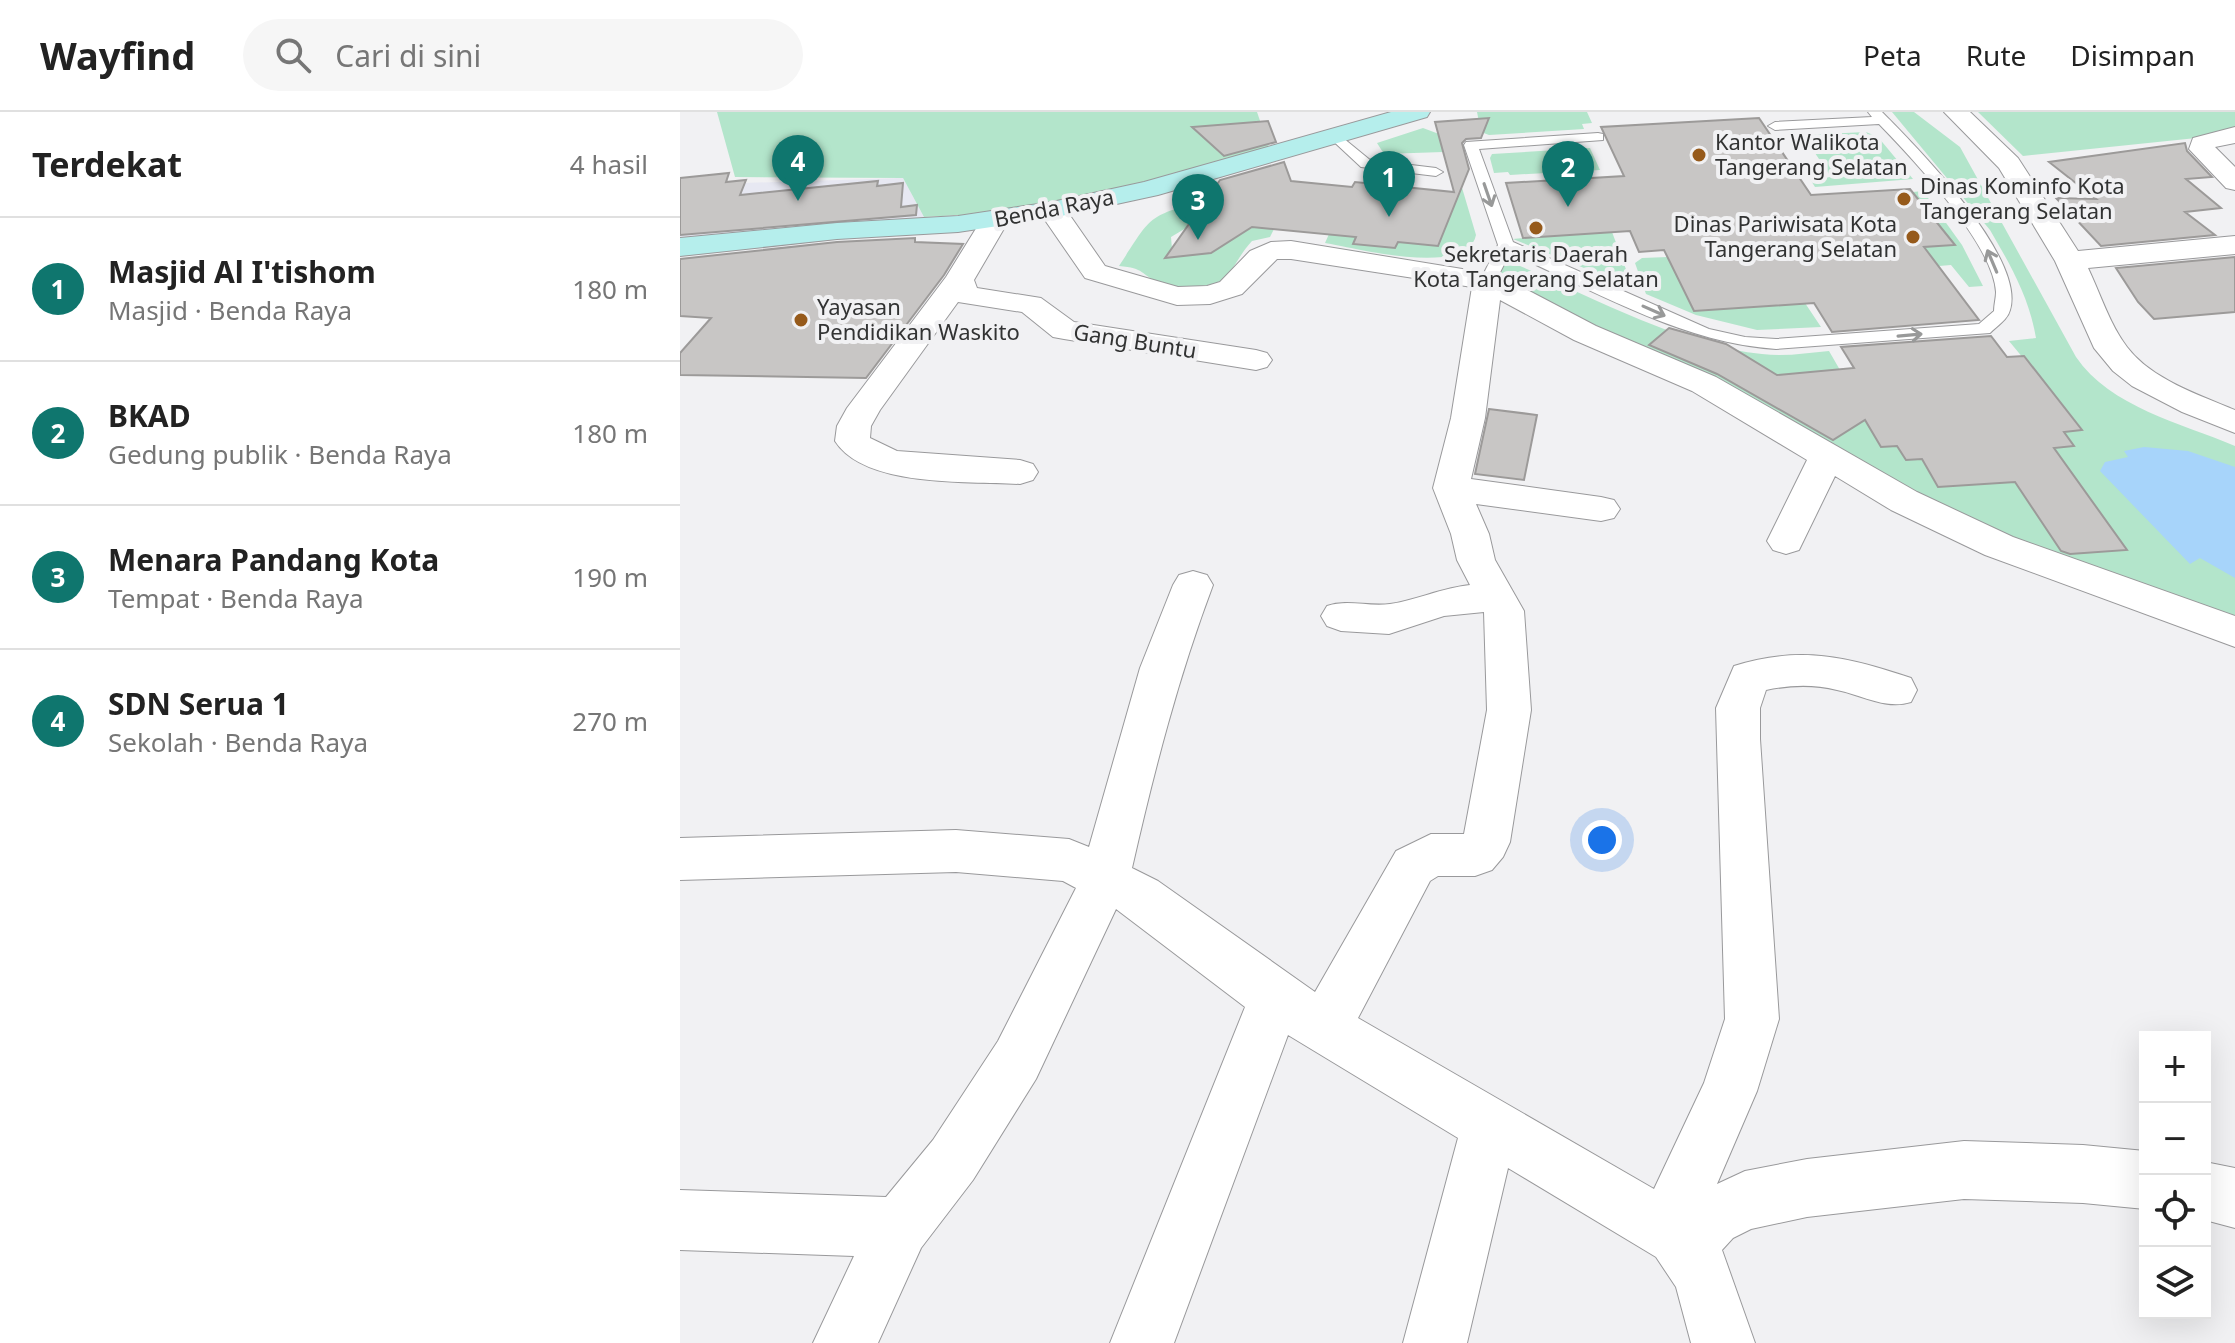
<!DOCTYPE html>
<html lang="id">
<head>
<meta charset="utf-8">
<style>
	:root { --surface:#fff; --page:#f6f6f6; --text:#222; --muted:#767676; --line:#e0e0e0; --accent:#0f766e }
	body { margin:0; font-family:"Noto Sans",sans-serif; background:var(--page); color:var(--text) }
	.controls { position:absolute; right:24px; bottom:24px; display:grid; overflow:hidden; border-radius:0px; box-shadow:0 8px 32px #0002 }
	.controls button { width:72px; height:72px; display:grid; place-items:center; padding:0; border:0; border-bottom:2px solid var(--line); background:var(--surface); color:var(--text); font:40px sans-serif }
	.you { position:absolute; left:922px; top:728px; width:28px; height:28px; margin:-20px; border:6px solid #fff; border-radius:50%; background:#1a73e8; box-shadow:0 0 0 12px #1a73e833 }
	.badge { display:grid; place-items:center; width:52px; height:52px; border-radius:50%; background:var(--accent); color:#fff; font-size:26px; font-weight:700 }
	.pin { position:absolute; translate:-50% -66px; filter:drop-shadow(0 2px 4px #0008) }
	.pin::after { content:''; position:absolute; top:42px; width:28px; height:24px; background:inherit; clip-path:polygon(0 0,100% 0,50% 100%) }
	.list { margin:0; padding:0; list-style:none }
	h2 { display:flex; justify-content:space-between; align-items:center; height:104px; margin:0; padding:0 32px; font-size:34px }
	h2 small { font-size:26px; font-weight:400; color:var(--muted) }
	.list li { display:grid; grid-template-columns:52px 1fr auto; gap:24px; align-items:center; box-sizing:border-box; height:144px; padding:0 32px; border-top:2px solid var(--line) }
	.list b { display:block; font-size:30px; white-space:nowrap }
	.list p { margin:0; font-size:26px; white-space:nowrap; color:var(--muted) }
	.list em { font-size:26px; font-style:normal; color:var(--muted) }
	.icon { flex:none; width:44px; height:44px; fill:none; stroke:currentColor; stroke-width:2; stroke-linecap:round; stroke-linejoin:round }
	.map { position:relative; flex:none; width:1555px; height:1231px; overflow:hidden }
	header { display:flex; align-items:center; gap:48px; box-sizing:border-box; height:112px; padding:0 40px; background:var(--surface); border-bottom:2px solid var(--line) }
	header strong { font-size:38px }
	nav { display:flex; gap:44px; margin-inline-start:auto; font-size:28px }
	.search { width:560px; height:72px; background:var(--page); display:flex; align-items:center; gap:20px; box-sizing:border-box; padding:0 28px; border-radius:44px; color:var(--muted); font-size:30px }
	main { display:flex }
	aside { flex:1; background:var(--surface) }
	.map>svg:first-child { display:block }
</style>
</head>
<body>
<header>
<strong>Wayfind</strong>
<div class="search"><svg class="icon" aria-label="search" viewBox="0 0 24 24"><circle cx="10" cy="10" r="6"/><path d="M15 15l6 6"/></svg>Cari di sini</div>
<nav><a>Peta</a><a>Rute</a><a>Disimpan</a></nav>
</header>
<main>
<aside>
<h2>Terdekat<small>4 hasil</small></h2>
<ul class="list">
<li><span class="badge">1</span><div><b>Masjid Al I'tishom</b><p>Masjid · Benda Raya</p></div><em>180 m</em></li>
<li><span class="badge">2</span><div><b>BKAD</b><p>Gedung publik · Benda Raya</p></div><em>180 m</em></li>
<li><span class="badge">3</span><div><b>Menara Pandang Kota</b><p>Tempat · Benda Raya</p></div><em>190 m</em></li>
<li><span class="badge">4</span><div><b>SDN Serua 1</b><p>Sekolah · Benda Raya</p></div><em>270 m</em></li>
</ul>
</aside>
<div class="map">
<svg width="1555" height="1231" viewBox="0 0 1555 1231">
	<rect width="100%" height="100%" fill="#f1f1f3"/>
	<!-- built -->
	<path fill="#e7e8f2" d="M223,66L244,105L0,129V73Z"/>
	<!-- green -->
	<path fill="#b3e5cb" d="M37,0H577L590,38L443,79L317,101L244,105L223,66L55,65Z
		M797,0H907L912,11L902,12L904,17L809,23L801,20Z
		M1212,0H1234L1280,35L1396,245C1430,295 1501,311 1555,334V507L1339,433L877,201L817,164L823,153L840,154C912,185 1004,235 1082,242C1104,245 1127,241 1149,239L1160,258L1156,259L1201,335L1217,334L1226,348L1394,334L1384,320L1402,317L1329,229L1356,226C1349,185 1331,154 1310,118Z
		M1298,0H1555V22L1343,44Z
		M743,16L767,25L796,123C787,166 676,136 645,131L649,122L676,125L673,132L714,136L718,130L758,134L778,85L763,40L704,42L697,31Z
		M1186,20L1198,25L1233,67L1135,75L1130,67L1151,65L1123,23Z
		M910,36L920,58L830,63L828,60L814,61L810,46L812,42Z
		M1243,79L1282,133L1303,174L1289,175L1271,153L1164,162V141L1275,133L1233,80Z
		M525,89L506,116L491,125L492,137C513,145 527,144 546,131L550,113L594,117L590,125L572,129C546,158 556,173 510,175C500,176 488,176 479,171C460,162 465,156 439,154C472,104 466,104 525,89Z
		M932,120L953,176L833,127L843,126Z
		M988,145L1014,199L1125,191L1141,215L1077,218L1016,203L966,182L955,151L962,146Z"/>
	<!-- water -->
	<path fill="#a7d4fa" d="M1464,335L1508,339L1555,355V466L1520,446L1510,452L1420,359L1425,350L1448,345L1444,339Z"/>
	<!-- building -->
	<path fill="#c8c6c5" stroke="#9c9a99" stroke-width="2" d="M809,6L801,26L786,27L782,31L789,57L758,134L718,130L715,136L673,132L676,125L572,115L531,141L485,146L540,68L604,50L611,69L672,75L675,70L774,80L755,10Z
		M1079,6L1131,83L1230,77L1275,133L1244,135L1299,208L1152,220L1134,191L1014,199L984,138L959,140L950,119L843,126L826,71L944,64L921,15Z
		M588,9L596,30L544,44L512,15Z
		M1505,31L1507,39L1532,65L1506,67L1541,96L1505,100L1535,123L1421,134L1376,86L1416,87L1369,50Z
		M49,61L46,70L66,68L60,83L198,69L197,74L223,71L221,95L237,93L236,103L0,123V66Z
		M235,126V130L283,132L264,163L186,266L0,263V241L31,206L0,204V147L157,130Z
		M1555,145V200L1474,207L1458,190L1436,156Z
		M989,216L1046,232L1097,263L1174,256L1161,235L1311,224L1327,245L1344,244L1402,318L1384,320L1394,334L1374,336L1447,438L1390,442L1381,439L1335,370L1258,375L1242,347L1226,348L1217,334L1201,335L1185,308L1153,328L1037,262L969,233Z
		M809,297L857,303L844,368L795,362Z"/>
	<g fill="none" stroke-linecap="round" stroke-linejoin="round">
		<!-- lane casing -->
		<g stroke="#99999b" stroke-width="2">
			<path id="lane" d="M1188,0H1202C1237,35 1346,146 1330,198C1328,207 1317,214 1310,221L1096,237C1002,231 915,179 830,141L814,172H802L800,169L818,133L784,33L786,30L918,21L923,22V28L799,37L833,130L1029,217L1065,225L1096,227L1299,212L1314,199C1314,193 1316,186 1316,180C1313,132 1233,47 1199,12L1095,18L1088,14L1095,10L1192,5Z
				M657,21L690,48L756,56L763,60L756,64L681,55L652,28V22Z"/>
		</g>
		<!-- street casing -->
		<g stroke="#99999b" stroke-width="2">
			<path id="street" d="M1264,0H1290L1338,46L1398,139L1555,124V142L1408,156C1420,181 1430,213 1447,235C1471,267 1519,283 1555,298V321L1502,300L1452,274L1433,259L1414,236L1375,149L1319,56Z
				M1555,15V31L1535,35L1555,55V78L1546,76L1509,37L1513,26Z
				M372,90L382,92L425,154L498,175L527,174L540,170L570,139L591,130L611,129L819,163L916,214L1036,265L1237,380L1333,425L1555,504V535L1305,443L1211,398L1155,364L1119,438L1106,442L1093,438L1087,429L1127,348L1012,279L894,228L820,188L805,306L791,367L921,385L934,388L940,397L934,406L921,409L796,392L809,422L815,448L844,499L851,598L830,730L823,745L812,758L795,764H758L750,769L678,906L974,1077L1024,971L1045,907L1036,596L1054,554C1121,533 1167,545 1231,566L1237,578L1231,590C1206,598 1182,583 1157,578C1133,572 1110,573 1086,578L1080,596V627L1099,907L1077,979L1037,1072L1065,1059L1127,1047L1284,1029L1403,1033L1465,1039V1097L1403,1091L1284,1087L1127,1105L1071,1117L1053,1126L1042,1138L1075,1231H1011L996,1175L976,1145L828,1056L787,1231H723L778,1026L608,923L494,1231H430L565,895L436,797L356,967L293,1068L241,1136L198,1231H133L174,1144L0,1138V1078L206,1085L253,1028L318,929L396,776L383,769L276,760L0,768V726L276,718L389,727L409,735L460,556L493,473L499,463L513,459L527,463L533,473C498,566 474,659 452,756L478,769L635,880L716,739L751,722H784L807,598L804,500L764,504L709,522L661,519L647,514L641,504L647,494C668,487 688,495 710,492C737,488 761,476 790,473L777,448L771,422L753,376L771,306L792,175L611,147H597L562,182L530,192L497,193L405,166L358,98L362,92Z
				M315,100L325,102L329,108L294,168L297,176L361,186L394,210L576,238L587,241L592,248L587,255L576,258L384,227L373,225L342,200L278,190L200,298L191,314L190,326L217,339L340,348L353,352L358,360L353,368L340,372C289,369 185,376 155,329L157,314L167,296L266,165L305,102Z
				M1525,1050L1555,1056V1116L1525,1108Z"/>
		</g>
		<!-- secondary casing -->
		<g stroke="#99999b" stroke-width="2">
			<path id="secondary" d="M711,0H750L747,5L478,83L372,106L278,120L157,127L0,144V126L157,111L278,104L372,90L464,70Z"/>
		</g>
		<!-- lane -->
		<use href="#lane" fill="#fff" fill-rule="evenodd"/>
		<!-- street -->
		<use href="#street" fill="#fff" fill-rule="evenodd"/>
		<!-- secondary -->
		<use href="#secondary" fill="#b5eeec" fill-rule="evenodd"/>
	</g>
	<!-- one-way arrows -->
	<defs><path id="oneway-shaft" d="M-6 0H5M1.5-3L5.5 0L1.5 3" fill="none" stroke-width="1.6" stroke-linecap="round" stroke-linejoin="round" transform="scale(2)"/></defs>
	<g stroke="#989999">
		<use href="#oneway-shaft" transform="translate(808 83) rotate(71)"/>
		<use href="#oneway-shaft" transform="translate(1312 149) rotate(-113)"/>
		<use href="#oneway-shaft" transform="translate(974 199) rotate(24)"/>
		<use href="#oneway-shaft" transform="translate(1230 223) rotate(-5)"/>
	</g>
	<!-- markers -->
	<g fill="#965a1b" stroke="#f1f1f3" stroke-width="3">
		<circle cx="1019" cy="43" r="8"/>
		<circle cx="1224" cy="87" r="8"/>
		<circle cx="856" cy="116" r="8"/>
		<circle cx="1233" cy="125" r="8"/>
		<circle cx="121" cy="208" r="8"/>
	</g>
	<g text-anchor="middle" stroke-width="8" stroke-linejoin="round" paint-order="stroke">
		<!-- far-poi labels -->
		<g font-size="22" fill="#323333" stroke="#f1f1f3" text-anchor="start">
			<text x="1035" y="38">Kantor Walikota<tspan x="1035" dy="25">Tangerang Selatan</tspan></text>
			<text x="1240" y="82">Dinas Kominfo Kota<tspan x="1240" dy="25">Tangerang Selatan</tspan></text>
			<text x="1217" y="120" text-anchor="end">Dinas Pariwisata Kota<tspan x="1217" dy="25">Tangerang Selatan</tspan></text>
			<text x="856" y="150" text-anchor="middle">Sekretaris Daerah<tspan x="856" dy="25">Kota Tangerang Selatan</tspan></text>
			<text x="137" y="203">Yayasan<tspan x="137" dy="25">Pendidikan Waskito</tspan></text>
		</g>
		<!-- far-street labels -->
		<g font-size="22" fill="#323333" stroke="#f1f1f3">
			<text transform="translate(374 96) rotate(-11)" y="8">Benda Raya</text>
			<text transform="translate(455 229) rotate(9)" y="8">Gang Buntu</text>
		</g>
	</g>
</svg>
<div class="controls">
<button>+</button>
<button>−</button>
<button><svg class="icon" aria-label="locate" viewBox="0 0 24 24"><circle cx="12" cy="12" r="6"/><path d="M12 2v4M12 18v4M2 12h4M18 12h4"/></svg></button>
<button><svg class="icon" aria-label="layers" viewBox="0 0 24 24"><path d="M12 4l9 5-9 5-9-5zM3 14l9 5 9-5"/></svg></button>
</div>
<div class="you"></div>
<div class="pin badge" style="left:709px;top:105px">1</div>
<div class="pin badge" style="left:888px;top:95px">2</div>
<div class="pin badge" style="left:518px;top:128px">3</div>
<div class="pin badge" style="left:118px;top:89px">4</div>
</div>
</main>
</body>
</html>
